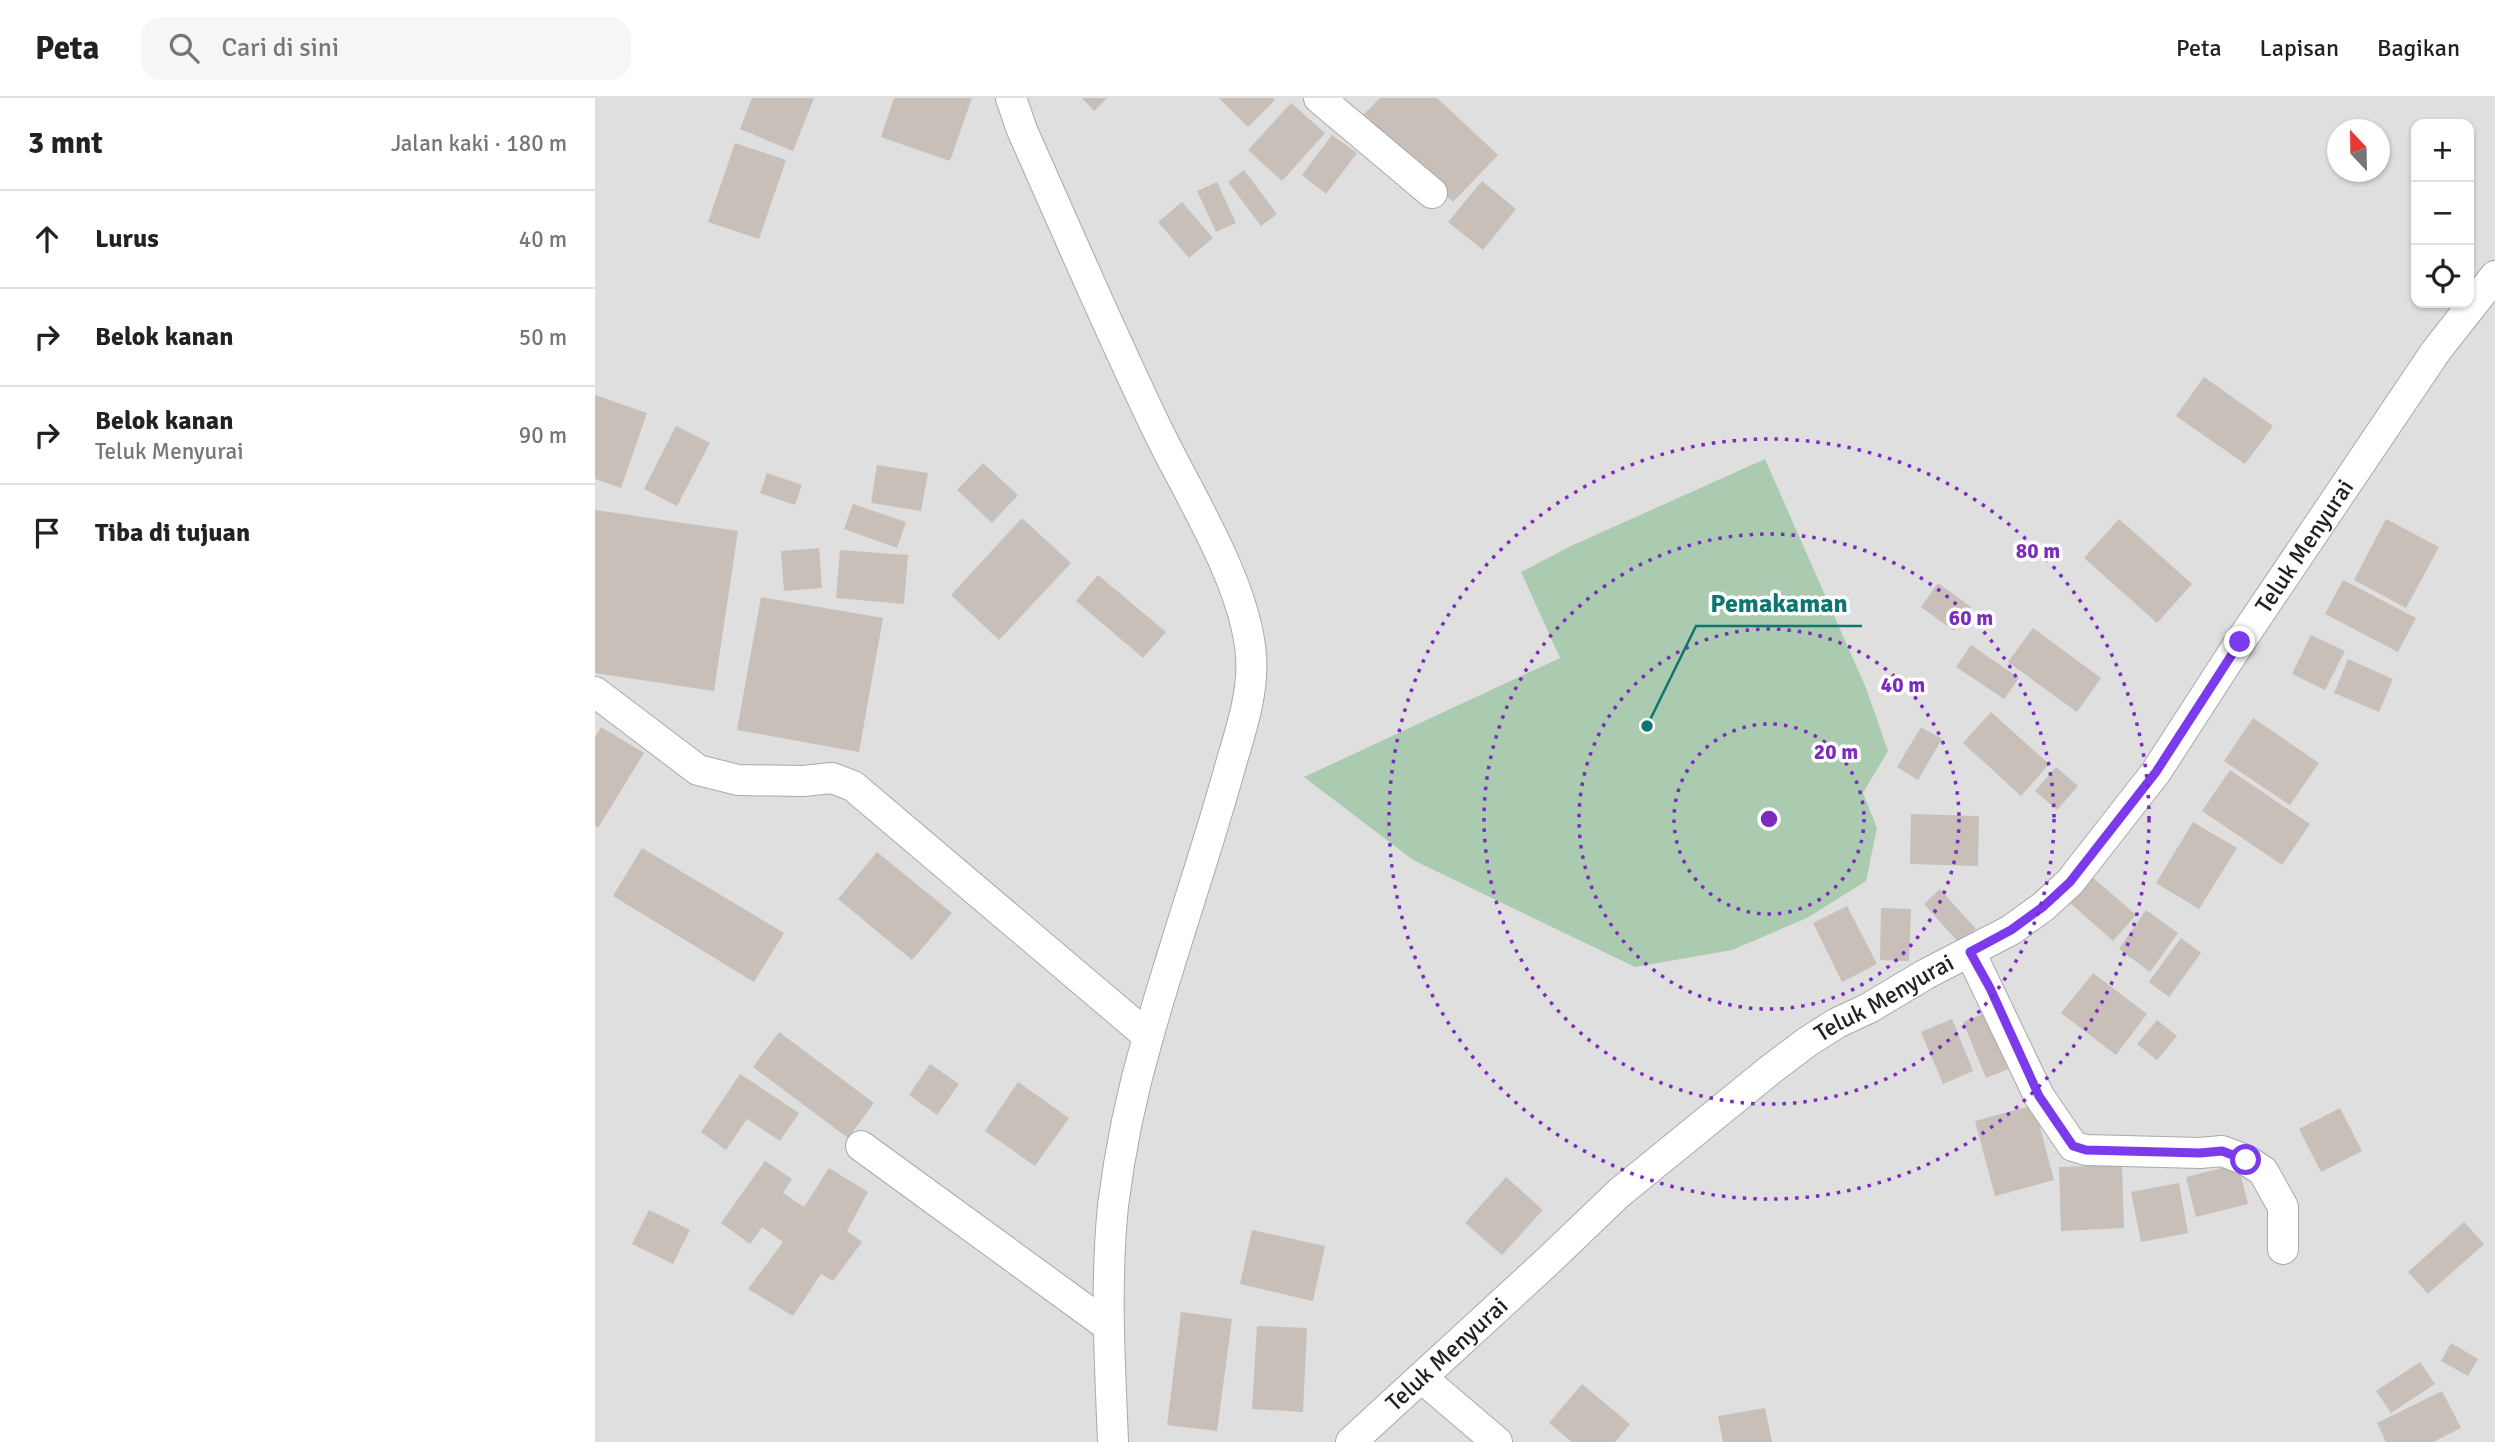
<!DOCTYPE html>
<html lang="id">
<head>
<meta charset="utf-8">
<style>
	:root { --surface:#fff; --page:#f6f6f6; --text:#222; --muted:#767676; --line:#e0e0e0 }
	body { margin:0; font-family:Signika,sans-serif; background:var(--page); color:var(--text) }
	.controls { position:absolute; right:21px; top:21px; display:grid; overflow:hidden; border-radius:14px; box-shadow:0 2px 5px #0004 }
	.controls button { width:63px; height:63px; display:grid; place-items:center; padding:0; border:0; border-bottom:2px solid var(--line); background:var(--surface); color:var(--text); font:35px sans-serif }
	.compass { position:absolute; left:1732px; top:21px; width:63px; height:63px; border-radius:50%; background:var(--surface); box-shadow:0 2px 5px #0004; rotate:338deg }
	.stop { position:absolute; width:21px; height:21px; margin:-16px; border:5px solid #7c3aed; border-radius:50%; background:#fff }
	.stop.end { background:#7c3aed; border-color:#fff; box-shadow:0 2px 7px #0008 }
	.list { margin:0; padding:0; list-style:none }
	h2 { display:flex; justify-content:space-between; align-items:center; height:91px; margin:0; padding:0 28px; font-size:30px }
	h2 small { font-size:23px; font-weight:400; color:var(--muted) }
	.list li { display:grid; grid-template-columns:46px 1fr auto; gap:21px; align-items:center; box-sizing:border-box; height:98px; padding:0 28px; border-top:2px solid var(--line) }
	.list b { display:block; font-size:26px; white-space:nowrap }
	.list p { margin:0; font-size:23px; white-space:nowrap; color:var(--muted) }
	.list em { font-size:23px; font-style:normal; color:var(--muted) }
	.icon { flex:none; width:38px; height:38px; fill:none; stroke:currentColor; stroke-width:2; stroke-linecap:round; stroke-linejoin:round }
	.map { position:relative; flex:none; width:1900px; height:1344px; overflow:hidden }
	header { display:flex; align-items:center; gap:42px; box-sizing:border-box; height:98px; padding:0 35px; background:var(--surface); border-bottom:2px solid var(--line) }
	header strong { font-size:33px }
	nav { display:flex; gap:38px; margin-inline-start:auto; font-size:24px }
	.search { width:490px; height:63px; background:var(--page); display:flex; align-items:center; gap:18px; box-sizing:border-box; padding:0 24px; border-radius:21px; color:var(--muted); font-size:26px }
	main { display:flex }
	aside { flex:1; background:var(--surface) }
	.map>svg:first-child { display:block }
</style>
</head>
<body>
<header>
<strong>Peta</strong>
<div class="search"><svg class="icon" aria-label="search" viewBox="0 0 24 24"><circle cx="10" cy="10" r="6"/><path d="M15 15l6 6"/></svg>Cari di sini</div>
<nav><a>Peta</a><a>Lapisan</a><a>Bagikan</a></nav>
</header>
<main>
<aside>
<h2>3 mnt<small>Jalan kaki · 180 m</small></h2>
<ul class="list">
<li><svg class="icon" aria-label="ahead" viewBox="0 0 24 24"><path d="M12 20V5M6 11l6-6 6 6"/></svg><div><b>Lurus</b></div><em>40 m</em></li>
<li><svg class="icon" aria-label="right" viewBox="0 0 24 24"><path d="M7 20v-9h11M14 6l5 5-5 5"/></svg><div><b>Belok kanan</b></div><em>50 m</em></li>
<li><svg class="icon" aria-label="right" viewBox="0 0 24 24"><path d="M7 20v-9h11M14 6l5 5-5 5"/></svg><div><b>Belok kanan</b><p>Teluk Menyurai</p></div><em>90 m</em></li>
<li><svg class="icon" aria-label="arrive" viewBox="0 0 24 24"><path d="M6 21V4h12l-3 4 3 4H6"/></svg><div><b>Tiba di tujuan</b></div></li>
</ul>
</aside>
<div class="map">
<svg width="1900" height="1344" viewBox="0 0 1900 1344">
	<rect width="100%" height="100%" fill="#f2efe9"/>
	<!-- residential -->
	<path fill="#e0dfdf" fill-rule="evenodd" d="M0,0H1900V1344H0ZM1821,26H1874V205H1821ZM1742,32H1784V74H1742Z"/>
	<!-- cemetery -->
	<path fill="#aacbaf" d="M1170,361L1271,590L1293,653L1268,695L1282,730L1271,783L1212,820L1137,852L1040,869L818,762L709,679L965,560L926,474L976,448Z"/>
	<!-- building -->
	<path fill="#c7bfb8" d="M157,0H219L198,53L145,31Z
		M299,0H377L355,63L286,39Z
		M487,0H512L499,13Z
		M624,0H678L680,2L653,29Z
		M785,0H842L903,57L858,104L767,18Z
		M696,5L730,35L687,83L653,52Z
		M737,37L762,55L731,96L707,77Z
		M140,45L191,62L164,141L113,124Z
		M649,72L682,116L666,128L633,84Z
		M887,83L921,111L888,152L853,124Z
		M622,84L641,125L621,134L602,93Z
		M587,104L618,140L594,160L563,124Z
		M1609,279L1678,328L1650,366L1581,318Z
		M0,297L52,315L26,390L0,381Z
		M81,328L115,345L82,408L49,391Z
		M388,365L423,397L397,425L362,392Z
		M282,367L333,375L326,413L276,405Z
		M172,375L207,387L200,407L165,395Z
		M258,406L311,424L302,450L249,431Z
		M0,412L143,433L119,593L0,575Z
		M427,420L476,465L404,542L356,497Z
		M1524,421L1597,486L1562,525L1489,460Z
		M1791,421L1844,449L1811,510L1759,482Z
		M224,450L227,490L189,493L186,453Z
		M245,452L313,457L309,506L241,500Z
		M503,477L571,534L548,560L481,503Z
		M1748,482L1821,520L1803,554L1730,516Z
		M1343,485L1376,509L1359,533L1326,509Z
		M166,499L288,520L264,654L142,632Z
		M1438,530L1506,580L1482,614L1413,564Z
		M1716,537L1750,553L1730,592L1697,576Z
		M1376,547L1424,580L1409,601L1361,569Z
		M1753,561L1798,581L1784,614L1739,595Z
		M1396,614L1454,666L1426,698L1368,645Z
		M1658,620L1724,665L1695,707L1629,663Z
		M6,629L49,655L3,730L0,728V639Z
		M1326,629L1347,641L1323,682L1302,669Z
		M1461,669L1483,688L1462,712L1440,693Z
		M1635,672L1715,726L1687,767L1607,713Z
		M1316,716L1384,718L1383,768L1315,766Z
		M1598,724L1642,750L1604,811L1561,785Z
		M47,750L189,835L159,884L18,798Z
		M282,754L357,815L317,862L243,801Z
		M1495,777L1541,817L1518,843L1473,803Z
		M1345,791L1381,831L1365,846L1329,806Z
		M1252,808L1282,866L1247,884L1218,825Z
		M1286,810L1316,811L1314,863L1285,862Z
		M1551,812L1583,835L1555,874L1524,851Z
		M1586,840L1606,855L1574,899L1554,884Z
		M1498,875L1552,916L1521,957L1466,915Z
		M1398,912L1421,968L1391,980L1368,924Z
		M1357,921L1378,973L1348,986L1326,934Z
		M1562,922L1582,938L1562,962L1542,946Z
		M184,934L279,1005L253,1040L158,969Z
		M335,966L364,986L342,1017L314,997Z
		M145,976L204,1015L185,1043L152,1021L131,1052L106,1034Z
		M423,984L474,1020L440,1068L390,1033Z
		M1439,1007L1459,1082L1400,1098L1380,1023Z
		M1745,1010L1767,1053L1726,1074L1704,1031Z
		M170,1063L197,1081L188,1095L209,1109L234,1070L273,1094L252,1133L267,1144L238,1183L226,1176L198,1218L153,1191L188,1144L167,1129L155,1146L126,1125Z
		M1643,1066L1653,1106L1601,1119L1591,1079Z
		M1527,1067L1529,1130L1466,1133L1464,1069Z
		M911,1079L948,1112L907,1157L870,1125Z
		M1584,1085L1593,1135L1546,1144L1536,1094Z
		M54,1112L95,1132L78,1166L37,1146Z
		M1869,1124L1889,1146L1833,1196L1813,1174Z
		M657,1132L730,1148L718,1203L645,1186Z
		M586,1214L637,1221L622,1333L572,1327Z
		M662,1228L712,1230L708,1314L657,1311Z
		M1856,1245L1883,1261L1873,1278L1846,1263Z
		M1825,1264L1840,1286L1796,1315L1781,1293Z
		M987,1286L1035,1326L1020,1344H977L954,1325Z
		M1847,1293L1866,1330L1838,1344H1791L1782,1325Z
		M1170,1310L1177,1344H1128L1123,1318Z"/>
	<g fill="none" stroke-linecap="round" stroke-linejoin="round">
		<!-- minor casing -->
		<g stroke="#a9a9a9" stroke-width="32">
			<g id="minor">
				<path d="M416,0L427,32C471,131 514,231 561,329C593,396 651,485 656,558C659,597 644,637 634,673C609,762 578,850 553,939C537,994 525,1051 518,1108C510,1187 515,1266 518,1344"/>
				<path d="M724,0L837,95"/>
				<path d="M0,594L103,672L143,682L208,683L237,680L258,688L553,938"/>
				<path d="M1375,854L1444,998L1478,1048L1491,1052L1605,1055L1627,1053L1651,1062L1668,1073L1688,1109V1151"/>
				<path d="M266,1048L513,1228"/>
				<path d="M827,1280L902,1344"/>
				<path id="s1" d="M756,1344L952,1164L1024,1095L1175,972L1212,944L1242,925L1274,910L1331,876L1416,832L1449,808L1475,784L1561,674L1645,544L1841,253L1900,178"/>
			</g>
		</g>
		<!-- minor -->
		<use href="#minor" stroke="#fff" stroke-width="30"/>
	</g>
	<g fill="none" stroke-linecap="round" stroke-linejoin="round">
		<!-- route -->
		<path stroke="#7c3aed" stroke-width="9" d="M1645,544L1561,674L1475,784L1449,808L1416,832L1375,854L1395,890L1444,998L1478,1048L1491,1052L1605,1055L1627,1053L1651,1062"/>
	</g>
	<!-- distance rings -->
	<g fill="none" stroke="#7b2cbf" stroke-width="3.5" stroke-dasharray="3.5 7">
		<circle cx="1174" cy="721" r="95"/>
		<circle cx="1174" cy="721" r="190"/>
		<circle cx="1174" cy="721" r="285"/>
		<circle cx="1174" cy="721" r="380"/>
	</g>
	<g text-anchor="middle" stroke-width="7" stroke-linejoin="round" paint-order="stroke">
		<!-- street labels -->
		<g font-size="24" fill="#222" stroke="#fff">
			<text dy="8" stroke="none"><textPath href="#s1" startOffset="1326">Teluk Menyurai</textPath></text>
			<text dy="8" stroke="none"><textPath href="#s1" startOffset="696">Teluk Menyurai</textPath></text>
			<text dy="8" stroke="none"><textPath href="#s1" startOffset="130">Teluk Menyurai</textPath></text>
		</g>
	</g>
	<circle cx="1174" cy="721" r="10" fill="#7b2cbf" stroke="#fff" stroke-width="3.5"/>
	<g font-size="21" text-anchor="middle" font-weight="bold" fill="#7b2cbf" stroke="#fff" stroke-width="7" stroke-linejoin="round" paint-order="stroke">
		<text x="1443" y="460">80 m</text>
		<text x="1376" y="527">60 m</text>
		<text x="1308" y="594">40 m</text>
		<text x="1241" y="661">20 m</text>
	</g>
	<!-- callouts -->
	<path fill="none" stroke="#0f766e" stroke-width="2.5" d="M1052 628L1101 528H1267"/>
	<circle fill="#0f766e" stroke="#fff" stroke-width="2.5" cx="1052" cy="628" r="7"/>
	<g font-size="26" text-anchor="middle" font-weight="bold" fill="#0f766e" stroke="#fff" stroke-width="7" stroke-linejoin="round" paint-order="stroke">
		<text x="1184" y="514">Pemakaman</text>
	</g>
</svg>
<div class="controls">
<button>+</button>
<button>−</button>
<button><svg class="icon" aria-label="locate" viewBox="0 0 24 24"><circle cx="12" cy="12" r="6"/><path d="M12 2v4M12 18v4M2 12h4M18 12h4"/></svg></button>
</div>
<svg class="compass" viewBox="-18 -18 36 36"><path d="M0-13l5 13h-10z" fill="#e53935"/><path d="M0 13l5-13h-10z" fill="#767676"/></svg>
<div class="stop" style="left:1651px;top:1062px"></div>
<div class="stop end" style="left:1645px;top:544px"></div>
</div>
</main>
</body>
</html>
